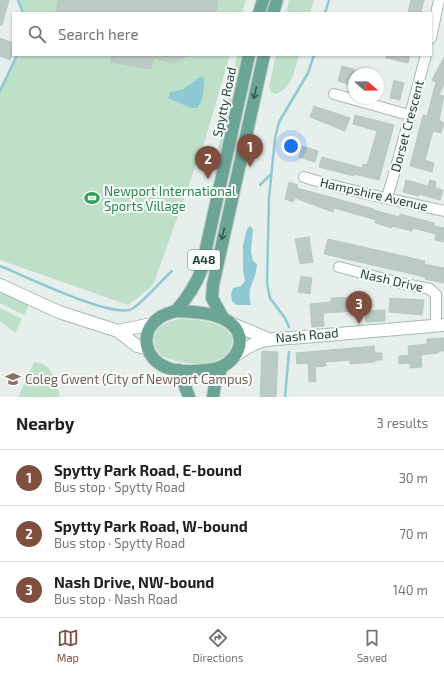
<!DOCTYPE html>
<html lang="en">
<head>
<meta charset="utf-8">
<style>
	:root { --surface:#fff; --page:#f2f2f2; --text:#202124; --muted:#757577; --line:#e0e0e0; --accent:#7f4e3f }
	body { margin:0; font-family:"Exo 2",sans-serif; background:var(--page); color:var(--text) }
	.compass { position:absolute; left:348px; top:68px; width:36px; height:36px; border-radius:50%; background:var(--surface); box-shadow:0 1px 3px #0004; rotate:110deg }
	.you { position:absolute; left:291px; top:146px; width:14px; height:14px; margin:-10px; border:3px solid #fff; border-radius:50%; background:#1a73e8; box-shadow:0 0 0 6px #1a73e833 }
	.badge { display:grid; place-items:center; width:26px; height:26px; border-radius:50%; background:var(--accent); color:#fff; font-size:13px; font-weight:700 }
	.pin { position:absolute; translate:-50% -33px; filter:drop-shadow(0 1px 2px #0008) }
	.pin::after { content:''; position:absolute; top:21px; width:14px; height:12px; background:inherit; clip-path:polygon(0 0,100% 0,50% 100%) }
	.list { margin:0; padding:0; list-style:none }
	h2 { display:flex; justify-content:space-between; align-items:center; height:52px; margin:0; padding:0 16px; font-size:17px }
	h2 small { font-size:13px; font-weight:400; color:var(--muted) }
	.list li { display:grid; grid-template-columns:26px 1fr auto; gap:12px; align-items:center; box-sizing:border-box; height:56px; padding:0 16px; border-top:1px solid var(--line) }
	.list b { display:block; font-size:15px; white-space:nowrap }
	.list p { margin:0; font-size:13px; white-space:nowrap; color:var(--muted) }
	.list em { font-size:13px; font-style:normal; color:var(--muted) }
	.icon { flex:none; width:22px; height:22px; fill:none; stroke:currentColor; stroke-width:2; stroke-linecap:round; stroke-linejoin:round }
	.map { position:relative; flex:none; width:444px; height:397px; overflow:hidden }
	.search { position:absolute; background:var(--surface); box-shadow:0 1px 3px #0004; left:12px; right:12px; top:12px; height:44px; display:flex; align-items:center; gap:10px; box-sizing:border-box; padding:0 14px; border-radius:0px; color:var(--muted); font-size:15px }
	.sheet { height:220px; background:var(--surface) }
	nav { display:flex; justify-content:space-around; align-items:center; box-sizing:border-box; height:56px; border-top:1px solid var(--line); background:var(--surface); font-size:11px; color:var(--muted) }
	nav a { display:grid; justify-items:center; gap:2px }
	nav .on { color:var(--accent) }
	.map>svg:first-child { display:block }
</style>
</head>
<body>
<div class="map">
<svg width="444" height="397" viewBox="0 0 444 397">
	<rect width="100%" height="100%" fill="#e6efeb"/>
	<!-- green -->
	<path fill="#bfe0c8" d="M18,0H246L242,13H23Z
		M289,0H314L310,13H286Z
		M17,55H230L206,137L155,280L151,287L128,305L0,260V91Z
		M237,55H245L225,143L218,161L216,160Z
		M276,55H299C295,70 292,89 275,94L271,92L269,87Z
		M0,292L29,305L24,315L0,303Z
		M0,308L22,319L15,333L0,321Z
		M181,319C197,320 224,320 232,337C234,372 179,366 160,355C146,335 159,322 181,319Z
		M34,362C52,362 57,382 60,397H18Z"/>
	<!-- water -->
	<path fill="#8ec9d4" d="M200,77L204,78C205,87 203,101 197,108H191L168,98L170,92L182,90Z
		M250,226L253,229L251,251L253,261L257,264C256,283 246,285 251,305H237L232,301L231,294L233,288L241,286L245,281L243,269V245L247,229Z"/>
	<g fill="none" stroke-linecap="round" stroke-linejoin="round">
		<!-- stream -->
		<path stroke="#8ec9d4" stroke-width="2.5" d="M18,0L23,13
			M325,13L329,0
			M0,91L17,55
			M260,185L271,174
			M0,266C23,275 112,319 132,309C143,302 161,281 172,271
			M289,327L285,318L270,298L267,283L269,198L275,138L279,122L308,73L314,55
			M285,397L289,352"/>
	</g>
	<!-- building -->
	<path fill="#bbcac4" stroke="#b8c9c2" d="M0,0H9L2,25H0Z
		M58,0H218L216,13H56Z
		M411,0H424L421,13H408Z
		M0,38L13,43V53L10,60L0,56Z
		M112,55H188L173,63L154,58L151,69L111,62Z
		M386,55H410L408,63L386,58Z
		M444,57V84L439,95L444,96L439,120L444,123L441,133L433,131L425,160L434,163L432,172L410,166L423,115L427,116L436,82L432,80Z
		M342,66L354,69V86L338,81Z
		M394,80L404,83L400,100L390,98Z
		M314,106L350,118L345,131L310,117Z
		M355,115L394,125L379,180L354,174V176L319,167L322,157L362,168L363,164L367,165L377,131L353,124Z
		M302,146L318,151L315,162L299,157Z
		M406,180L428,186L430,180L436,182L435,188L443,190L440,200L419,194V196L403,192Z
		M289,182L298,185L297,188L374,209V210L399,217L400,214L434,223V226L444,228V242L435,240L436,234L413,228L412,231L392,226V228L375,223L376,220L334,208L333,212L295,198L293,202L285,199Z
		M309,237L313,262L300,264L295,239Z
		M328,239L425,261L424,264L444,268V283L425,279V277L324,254Z
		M301,276L312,278L310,294L298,292Z
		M357,297V311L323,313L324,326L312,327L310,304L331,302V298Z
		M390,298L424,300L422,315L389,312Z
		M385,310V321L366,322L365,311Z
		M444,338V351H438V353L421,355L422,367L410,368V363L399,364V356L409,355L408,346L427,344V339Z
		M374,346L375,353H382V360H375V362L350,364V360L325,362L326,366L315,367L316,381L309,382L308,363L297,364L296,353Z
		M262,351L278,352L276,397H260Z"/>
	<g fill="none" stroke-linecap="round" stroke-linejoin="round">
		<!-- minor casing -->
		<g stroke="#a8b8b2" stroke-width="12">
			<path id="minor" d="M431,38L439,0
				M334,94L409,115
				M304,177C350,192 397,200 444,211
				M387,197C402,150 413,102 426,55
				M339,267L400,283L430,289L436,295V325"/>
		</g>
		<!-- tertiary casing -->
		<g stroke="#a8b8b2" stroke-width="14">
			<path id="tertiary" d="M0,285L59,312L118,331L152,324
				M230,323L266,338
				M118,331L137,346L146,348
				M236,355C256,340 266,339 291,338L444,325"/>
		</g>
		<!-- primary casing -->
		<g stroke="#c2cac8" stroke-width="14">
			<path id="primary" d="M259,13L263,0
				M273,13L277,0
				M176,311C187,298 195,287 201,271L249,55
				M176,311C193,312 215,312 229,322C251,338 236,365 214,369C201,371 181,373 168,368C145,360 138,333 159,318C164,314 170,313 176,311Z
				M223,318L212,298L213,285L264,55
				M179,370L189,397
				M213,397L215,384L222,367"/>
		</g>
		<!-- minor -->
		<use href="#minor" stroke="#fff" stroke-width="10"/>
		<!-- tertiary -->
		<use href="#tertiary" stroke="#fff" stroke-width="12"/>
		<!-- primary -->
		<use href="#primary" stroke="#6aa596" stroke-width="12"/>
	</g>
	<!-- one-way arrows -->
	<defs><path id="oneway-shaft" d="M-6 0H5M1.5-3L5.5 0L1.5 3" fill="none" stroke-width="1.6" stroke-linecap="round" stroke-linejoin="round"/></defs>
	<g stroke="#365b51">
		<use href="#oneway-shaft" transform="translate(255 93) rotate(103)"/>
		<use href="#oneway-shaft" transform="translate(223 234) rotate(103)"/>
	</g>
	<!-- icons -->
	<defs>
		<g id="stadium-bare" transform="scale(1.2)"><path d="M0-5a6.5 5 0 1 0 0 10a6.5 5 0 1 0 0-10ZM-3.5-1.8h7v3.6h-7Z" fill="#2e9e5b" stroke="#f7fbf9" stroke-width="2.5" paint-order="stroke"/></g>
		<g id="university-bare" transform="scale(1.2)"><path d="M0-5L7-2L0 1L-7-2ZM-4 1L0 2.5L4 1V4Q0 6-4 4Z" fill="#8d6e63" stroke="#f7fbf9" stroke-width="2.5" paint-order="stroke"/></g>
	</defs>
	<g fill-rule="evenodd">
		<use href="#stadium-bare" x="92" y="198"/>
		<use href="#university-bare" x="13" y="379"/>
	</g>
	<g text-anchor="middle" stroke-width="4" stroke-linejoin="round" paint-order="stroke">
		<!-- shield labels -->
		<rect fill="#f7fbf9" stroke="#637a73" stroke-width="1" x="188" y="250" width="32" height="20" rx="3"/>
		<g font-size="12" font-weight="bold" fill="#24423a">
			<text x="204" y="264">A48</text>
		</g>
		<!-- street labels -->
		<g font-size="13" fill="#24423a" stroke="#f7fbf9">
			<text transform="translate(224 102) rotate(-78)" y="5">Spytty Road</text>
			<text transform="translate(407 126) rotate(-75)" y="5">Dorset Crescent</text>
			<text transform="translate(374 194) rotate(13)" y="5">Hampshire Avenue</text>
			<text transform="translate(392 280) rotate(13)" y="5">Nash Drive</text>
			<text transform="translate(307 335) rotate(-5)" y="5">Nash Road</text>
		</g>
		<!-- leisure labels -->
		<g font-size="13" fill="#27864d" stroke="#f7fbf9" text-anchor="start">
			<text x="104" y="196">Newport International<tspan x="104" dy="15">Sports Village</tspan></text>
		</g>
		<!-- education labels -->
		<g font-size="13" fill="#785e54" stroke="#f7fbf9" text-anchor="start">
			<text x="25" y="384">Coleg Gwent (City of Newport Campus)</text>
		</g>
	</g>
</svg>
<svg class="compass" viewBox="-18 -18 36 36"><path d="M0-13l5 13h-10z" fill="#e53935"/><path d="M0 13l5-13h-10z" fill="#757577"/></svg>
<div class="you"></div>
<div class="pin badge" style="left:250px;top:167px">1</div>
<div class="pin badge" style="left:208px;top:179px">2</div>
<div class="pin badge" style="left:359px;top:324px">3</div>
<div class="search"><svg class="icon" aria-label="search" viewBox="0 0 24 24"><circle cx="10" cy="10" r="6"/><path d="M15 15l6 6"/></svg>Search here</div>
</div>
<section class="sheet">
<h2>Nearby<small>3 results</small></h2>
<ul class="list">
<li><span class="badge">1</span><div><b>Spytty Park Road, E-bound</b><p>Bus stop · Spytty Road</p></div><em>30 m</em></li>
<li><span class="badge">2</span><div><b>Spytty Park Road, W-bound</b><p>Bus stop · Spytty Road</p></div><em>70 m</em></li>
<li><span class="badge">3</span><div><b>Nash Drive, NW-bound</b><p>Bus stop · Nash Road</p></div><em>140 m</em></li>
</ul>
</section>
<nav>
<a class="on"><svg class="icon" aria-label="map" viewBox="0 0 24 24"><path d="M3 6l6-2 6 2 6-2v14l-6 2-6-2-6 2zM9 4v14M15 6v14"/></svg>Map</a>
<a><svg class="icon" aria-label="directions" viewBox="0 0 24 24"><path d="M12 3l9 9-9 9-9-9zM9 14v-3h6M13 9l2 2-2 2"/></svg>Directions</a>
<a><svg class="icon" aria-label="saved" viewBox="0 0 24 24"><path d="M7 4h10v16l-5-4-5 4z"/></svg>Saved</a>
</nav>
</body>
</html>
